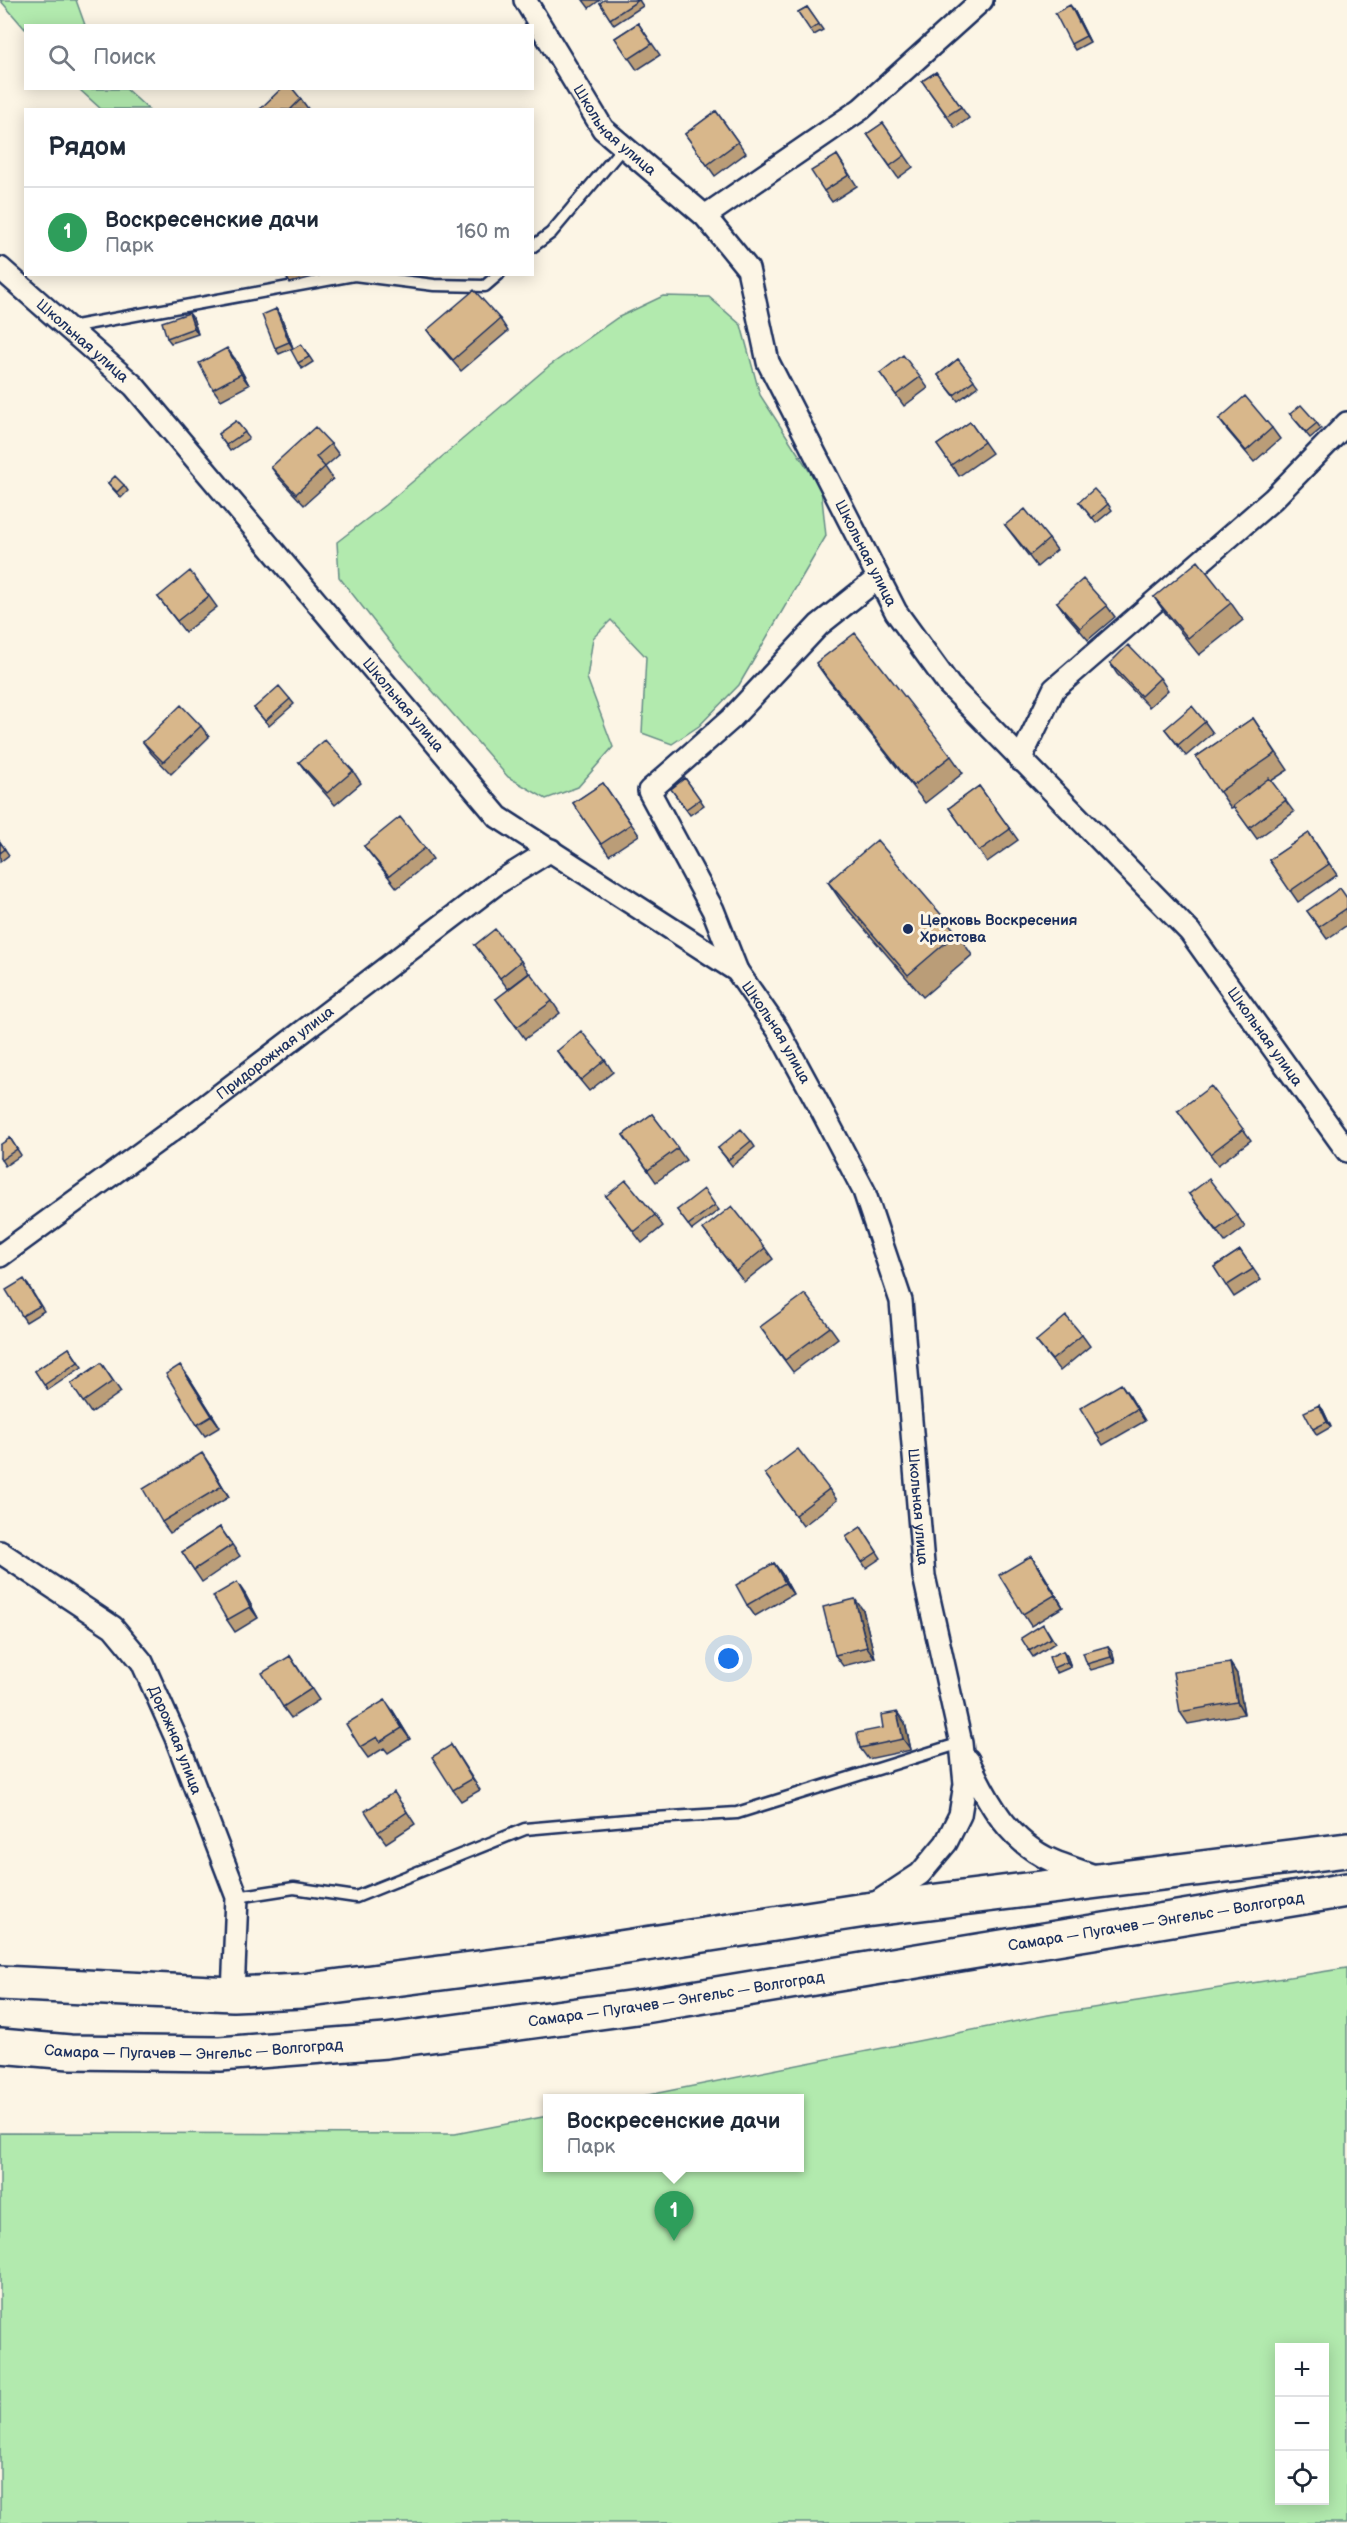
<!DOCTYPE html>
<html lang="ru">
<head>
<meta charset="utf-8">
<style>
	:root { --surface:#fff; --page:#f2f2f3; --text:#1f2937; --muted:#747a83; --line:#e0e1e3; --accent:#111827 }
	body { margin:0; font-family:"Balsamiq Sans",sans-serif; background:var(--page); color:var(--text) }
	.controls { position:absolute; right:18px; bottom:18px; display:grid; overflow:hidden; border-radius:0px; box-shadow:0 3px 15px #0003 }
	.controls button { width:54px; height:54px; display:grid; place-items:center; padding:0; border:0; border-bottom:2px solid var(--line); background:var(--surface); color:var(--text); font:30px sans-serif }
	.you { position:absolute; left:729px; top:1659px; width:21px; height:21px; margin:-15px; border:4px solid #fff; border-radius:50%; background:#1a73e8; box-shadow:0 0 0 9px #1a73e833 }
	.badge { display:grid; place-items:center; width:39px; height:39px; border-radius:50%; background:var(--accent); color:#fff; font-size:20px; font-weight:700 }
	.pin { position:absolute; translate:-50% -50px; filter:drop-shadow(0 2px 3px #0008) }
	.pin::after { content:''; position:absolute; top:32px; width:21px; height:18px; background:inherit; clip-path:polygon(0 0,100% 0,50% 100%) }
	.popup { position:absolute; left:543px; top:2094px; width:261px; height:78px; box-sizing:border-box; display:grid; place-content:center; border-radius:0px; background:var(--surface); filter:drop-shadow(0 2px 4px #0005); font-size:20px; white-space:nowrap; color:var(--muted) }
	.popup b { font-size:22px; color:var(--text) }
	.popup::after { content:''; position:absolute; left:50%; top:100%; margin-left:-12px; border:12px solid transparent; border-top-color:var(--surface) }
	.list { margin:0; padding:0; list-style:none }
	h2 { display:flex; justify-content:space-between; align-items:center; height:78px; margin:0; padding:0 24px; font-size:26px }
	h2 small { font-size:20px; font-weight:400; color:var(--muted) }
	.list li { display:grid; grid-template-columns:39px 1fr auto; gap:18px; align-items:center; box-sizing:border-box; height:90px; padding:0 24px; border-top:2px solid var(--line) }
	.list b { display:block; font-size:22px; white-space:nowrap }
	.list p { margin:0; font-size:20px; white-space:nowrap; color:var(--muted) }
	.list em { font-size:20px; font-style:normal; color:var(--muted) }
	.icon { flex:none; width:33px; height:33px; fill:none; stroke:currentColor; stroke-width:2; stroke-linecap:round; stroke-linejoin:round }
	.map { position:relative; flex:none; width:1347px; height:2523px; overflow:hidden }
	.search { position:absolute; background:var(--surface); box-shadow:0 3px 15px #0003; left:24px; top:24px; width:510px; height:66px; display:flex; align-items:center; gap:15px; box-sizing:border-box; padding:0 21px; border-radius:0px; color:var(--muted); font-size:22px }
	.panel { position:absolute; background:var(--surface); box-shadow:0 3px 15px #0003; left:24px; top:108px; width:510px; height:168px; border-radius:0px }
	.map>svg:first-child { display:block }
</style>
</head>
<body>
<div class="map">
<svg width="1347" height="2523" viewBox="0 0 1347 2523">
	<rect width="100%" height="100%" fill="#fcf5e5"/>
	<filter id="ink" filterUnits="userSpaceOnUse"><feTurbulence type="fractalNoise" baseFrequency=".0167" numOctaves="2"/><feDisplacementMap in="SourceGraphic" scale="12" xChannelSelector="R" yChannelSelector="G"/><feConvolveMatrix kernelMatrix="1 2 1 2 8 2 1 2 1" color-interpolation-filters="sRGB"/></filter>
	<g filter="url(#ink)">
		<!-- green -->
		<path fill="#b2eaae" stroke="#668c86" stroke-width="1.5" fill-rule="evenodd" d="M0,0H76L85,25L26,26L25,29Z
			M79,89H126L148,109H101Z
			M663,296L709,297L741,325L760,395L821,489L826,536L739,685L699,726L672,744L642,733L646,657L611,620L593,638L587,678L613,747L578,787L546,799L508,777L394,647L339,577L337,542L385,505L549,366L617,318Z
			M1347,1968V2523H0V2133L455,2134L548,2116V2168H800V2098H633L1048,2015ZM1280,2348H1324V2500H1280Z"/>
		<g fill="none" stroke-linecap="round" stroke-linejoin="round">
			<!-- lane casing -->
			<g stroke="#1b2f5e" stroke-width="15">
				<path id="lane" d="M532,247L551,233L624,146
					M70,327L354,275L434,285L485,286L499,274
					M237,1897L294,1888L356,1897L525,1829L638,1819L737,1813L961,1743"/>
			</g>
			<!-- street casing -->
			<g stroke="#1b2f5e" stroke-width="26">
				<g id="street">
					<path id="s1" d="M525,0L603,129L705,216L748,269L768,362L896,612L949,685L1190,932L1347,1151"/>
					<path d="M705,216L861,109L982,0"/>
					<path id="s2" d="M0,268L134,386L498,817L737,971L778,1030L822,1111L864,1191L901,1301L924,1576L961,1743L965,1784L960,1815L946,1843L920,1874L873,1905"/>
					<path d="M1020,760L1054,689L1273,499L1347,423"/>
					<path d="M737,971L713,910L649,791L731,719L819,625L878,578"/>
					<path id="s3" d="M0,1256L204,1107L496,884L551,850"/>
					<path id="s4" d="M0,1552L113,1627L142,1662L176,1738L237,1897L233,1994"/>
					<path d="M968,1760C987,1801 1009,1842 1053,1861C1067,1867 1082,1871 1097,1877"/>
				</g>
			</g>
			<!-- primary casing -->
			<g stroke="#1b2f5e" stroke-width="38">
				<g id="primary">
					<path d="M0,1983L233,1994L302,1991L549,1959L865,1910L1347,1850"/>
					<path id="s5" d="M0,2046L70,2052L220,2054L386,2041L644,2006L1347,1890"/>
				</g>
			</g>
			<!-- lane -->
			<use href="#lane" stroke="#fcf5e5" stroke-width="10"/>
			<!-- street -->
			<use href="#street" stroke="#fcf5e5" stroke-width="21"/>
			<!-- primary -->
			<use href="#primary" stroke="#fcf5e5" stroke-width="33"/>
		</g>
		<!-- wall -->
		<path fill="#ba9d78" stroke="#1b2f5e" stroke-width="1.5" d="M583,0H600L589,8Z
			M639,0L643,6L614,25L600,3Z
			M807,7L823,30L814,35L798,12Z
			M1074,10L1090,42L1075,50L1071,44Z
			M638,23L660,55L637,70L615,38Z
			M936,72L969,118L955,128L922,81Z
			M301,99L309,110H261Z
			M716,111L746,153L715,176L685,134Z
			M883,123L913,167L898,178L867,134Z
			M837,155L857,186L832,202L824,191Z
			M284,274H321V275L290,283Z
			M276,309L280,314L293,348L279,354L275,348Z
			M193,318L198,334L171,343L167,338Z
			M500,319L508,331L461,371L435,341L427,330Z
			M305,350L313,362L302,369L298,363Z
			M235,359L249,385L221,400L213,389Z
			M958,359L978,386L958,401L938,375Z
			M880,373L920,377L928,388L904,406Z
			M1290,414L1317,423L1321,429L1310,438Z
			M1219,419L1272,428L1280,439L1254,462L1227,430Z
			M236,421L249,438L230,451L218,434Z
			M970,422L992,453L959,476L937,445Z
			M331,444L339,455L325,467L333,479L304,505L279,478L271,467Z
			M108,483L124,485L128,491L121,498L112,488Z
			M1079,502L1108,504L1112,510L1096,523Z
			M1005,525L1049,539L1057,550L1037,567Z
			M209,596L217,607L185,632L158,597Z
			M1154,597L1231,603L1243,620L1199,655L1166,614Z
			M1057,602L1107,606L1115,617L1088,640L1065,613Z
			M816,663L951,756L963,773L925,803L828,680Z
			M1110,663L1160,678L1168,690L1149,707L1117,674Z
			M290,699L294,704L269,726L254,708Z
			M1253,718L1288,770L1271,781L1294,812L1257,839L1234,807L1231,808L1196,757Z
			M1205,722L1213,733L1186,756L1165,729Z
			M201,726L209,737L171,774L151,753L143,742Z
			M299,762L353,771L361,783L335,805L307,773Z
			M685,778L704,805L690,815L671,789Z
			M603,783L639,835L609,855L573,803Z
			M979,786L1018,840L987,862L949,808Z
			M1309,833L1337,875L1298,902L1269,860Z
			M0,842L9,855L0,862Z
			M364,846L425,848L433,859L397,888Z
			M828,882L957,933L972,955L923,997L843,904Z
			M1347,898V925L1327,939L1307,911Z
			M475,945L521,961L529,973L508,989Z
			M496,999L552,1001L560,1013L525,1039Z
			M557,1051L605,1060L613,1072L589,1091L565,1062Z
			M1178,1111L1243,1129L1251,1140L1218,1165Z
			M652,1114L686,1160L656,1182L623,1135Z
			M10,1138L21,1155L5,1166L0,1158Z
			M751,1141L755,1147L732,1166L718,1148Z
			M1189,1194L1237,1215L1245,1227L1225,1242Z
			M606,1196L655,1215L663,1226L642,1243Z
			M715,1205L719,1210L692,1230L677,1210Z
			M703,1229L765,1248L773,1259L744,1282Z
			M1240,1250L1261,1280L1234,1297L1214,1267Z
			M28,1285L44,1311L26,1322L22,1316Z
			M760,1327H830L838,1338L793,1372Z
			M1082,1335L1090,1346L1060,1371L1036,1341Z
			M69,1348L82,1367L48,1390L35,1371Z
			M101,1363L121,1392L91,1413L71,1384Z
			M188,1376L220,1427L205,1436L197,1425Z
			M1129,1395L1145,1421L1103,1445L1096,1434Z
			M1319,1405L1323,1410L1331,1427L1317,1435L1313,1429Z
			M210,1465L229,1497L170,1533L162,1522Z
			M765,1474L829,1489L837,1500L803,1526Z
			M220,1527L240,1556L202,1582L182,1552Z
			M861,1527L881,1558L866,1568L846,1537Z
			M774,1563L782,1574L793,1594L755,1616L747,1605Z
			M1039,1567L1063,1607L1031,1626L1023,1614Z
			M245,1594L258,1618L235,1632L227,1620Z
			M863,1610L875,1658L843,1666L835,1655Z
			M1047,1630L1055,1643L1033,1657L1029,1651Z
			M1108,1646L1112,1651L1115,1663L1091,1670L1087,1664Z
			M1063,1651L1067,1656L1071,1667L1057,1673L1053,1668Z
			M290,1656L319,1700L291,1718L283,1707Z
			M1230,1663L1237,1674L1244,1714L1188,1724L1180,1712Z
			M393,1711L410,1739L388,1753L384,1748L368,1758L360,1747Z
			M905,1723L911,1750L868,1759L860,1748Z
			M451,1745L480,1790L461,1801L453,1790Z
			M402,1804L415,1824L386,1843L378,1832Z"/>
		<!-- shaded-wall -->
		<path fill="#978061" stroke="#1b2f5e" stroke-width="1.5" d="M1070,5L1074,10L1090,42L1086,36Z
			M276,309L280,314L293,348L289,342Z
			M189,313L193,318L198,334L194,328Z
			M227,348L235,359L249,385L241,374Z
			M180,1365L188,1376L220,1427L212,1416Z
			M1121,1384L1129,1395L1145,1421L1137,1409Z
			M1319,1405L1323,1410L1331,1427L1327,1422Z
			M202,1453L210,1465L229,1497L222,1486Z
			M1031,1556L1039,1567L1063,1607L1055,1595Z
			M774,1563L782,1574L793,1594L785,1583Z
			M237,1582L245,1594L258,1618L250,1607Z
			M855,1599L863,1610L875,1658L867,1647Z
			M1108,1646L1112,1651L1115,1663L1111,1657Z
			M1063,1651L1067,1656L1071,1667L1067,1662Z
			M1230,1663L1237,1674L1244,1714L1237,1702Z
			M385,1700L393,1711L410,1739L402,1728Z
			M897,1712L905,1723L911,1750L903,1739Z"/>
		<!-- building -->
		<path fill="#d8b78b" stroke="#1b2f5e" stroke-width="1.5" d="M604,0H639L610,19L600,3Z
			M1070,5L1086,36L1071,44L1055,13Z
			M807,7L819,24L810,30L798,12Z
			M638,23L652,44L629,59L615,38Z
			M936,72L961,107L947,116L922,81Z
			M282,88H292L301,99L290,110L260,109Z
			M716,111L738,142L707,165L685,134Z
			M883,123L905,155L890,166L867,134Z
			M837,155L849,175L824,191L811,171Z
			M474,290L500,319L453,360L427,330Z
			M276,309L289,342L275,348L262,315Z
			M189,313L194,328L167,338L162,322Z
			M301,344L309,357L298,363L291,350Z
			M227,348L241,374L213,389L199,363Z
			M903,355L920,377L896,395L880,373Z
			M958,359L974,380L954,395L938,375Z
			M1245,396L1272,428L1246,451L1219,419Z
			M1301,405L1317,423L1306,432L1290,414Z
			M236,421L245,432L226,445L218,434Z
			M970,422L984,442L951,465L937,445Z
			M315,427L331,444L316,457L325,467L296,494L271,467Z
			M115,476L124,485L117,492L108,483Z
			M1094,489L1108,504L1092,518L1079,502Z
			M1025,509L1049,539L1030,555L1005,525Z
			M1198,561L1231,603L1188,638L1154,597Z
			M190,571L209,596L177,621L158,597Z
			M1083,579L1107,606L1080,628L1057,602Z
			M855,633L951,756L913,786L816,663Z
			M1128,645L1160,678L1141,696L1110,663Z
			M279,686L290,699L265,721L254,708Z
			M181,705L201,726L163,762L143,742Z
			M1192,706L1205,722L1178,745L1165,729Z
			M1253,718L1276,753L1219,792L1196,757Z
			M325,740L353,771L327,793L299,762Z
			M685,778L700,799L686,809L671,789Z
			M1269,778L1286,800L1249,828L1233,806Z
			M603,783L631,824L601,844L573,803Z
			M979,786L1010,829L979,851L949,808Z
			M400,817L425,848L389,876L364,846Z
			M1309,833L1329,864L1290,891L1269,860Z
			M877,840L957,933L908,975L828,882Z
			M0,842L5,849L0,853Z
			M1340,888L1347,898V908L1319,927L1307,911Z
			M495,929L521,961L500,978L475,945Z
			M530,973L552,1001L517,1027L496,999Z
			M581,1031L605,1060L581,1080L557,1051Z
			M1211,1086L1243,1129L1210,1154L1178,1111Z
			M652,1114L678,1148L648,1170L623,1135Z
			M741,1129L751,1141L728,1160L718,1148Z
			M10,1138L17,1149L1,1160L0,1158V1145Z
			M1209,1179L1237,1215L1217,1230L1189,1194Z
			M626,1180L655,1215L634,1232L606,1196Z
			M704,1189L715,1205L688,1225L677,1210Z
			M732,1206L765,1248L736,1271L703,1229Z
			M1240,1250L1253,1269L1226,1286L1214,1267Z
			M24,1279L40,1306L22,1316L6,1290Z
			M805,1294L830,1327L785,1360L760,1327Z
			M1066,1316L1082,1335L1052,1360L1036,1341Z
			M69,1348L78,1362L44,1385L35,1371Z
			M101,1363L113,1381L83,1402L71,1384Z
			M180,1365L212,1416L197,1425L166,1374Z
			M1121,1384L1137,1409L1096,1434L1080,1408Z
			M1319,1405L1327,1422L1313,1429L1304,1412Z
			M798,1449L829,1489L795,1515L765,1474Z
			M202,1453L222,1486L162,1522L143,1489Z
			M220,1527L232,1545L194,1570L182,1552Z
			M861,1527L877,1552L862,1562L846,1537Z
			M1031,1556L1055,1595L1023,1614L999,1575Z
			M774,1563L785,1583L747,1605L736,1585Z
			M237,1582L250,1607L227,1620L213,1596Z
			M855,1599L867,1647L835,1655L823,1607Z
			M1043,1624L1051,1638L1029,1651L1021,1638Z
			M1108,1646L1111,1657L1087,1664L1083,1653Z
			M1063,1651L1067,1662L1053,1668L1049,1657Z
			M290,1656L311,1689L283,1707L262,1673Z
			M1230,1663L1237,1702L1180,1712L1173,1672Z
			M385,1700L402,1728L380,1742L377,1737L360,1747L346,1724Z
			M897,1712L903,1739L860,1748L857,1733L883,1728L881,1715Z
			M451,1745L472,1779L453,1790L432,1757Z
			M394,1792L407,1812L378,1832L365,1811Z"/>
	</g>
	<!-- markers -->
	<circle fill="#1b2f5e" stroke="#fcf5e5" stroke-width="2" cx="908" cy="929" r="6"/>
	<g text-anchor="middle" stroke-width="6" stroke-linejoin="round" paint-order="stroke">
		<!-- street labels -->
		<g font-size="15" fill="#1b2f5e" stroke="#fcf5e5">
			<text dy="5" stroke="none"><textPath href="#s1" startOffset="159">Школьная улица</textPath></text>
			<text dy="5" stroke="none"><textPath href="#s2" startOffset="110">Школьная улица</textPath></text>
			<text dy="5" stroke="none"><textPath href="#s1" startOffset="663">Школьная улица</textPath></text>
			<text dy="5" stroke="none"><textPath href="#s2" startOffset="596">Школьная улица</textPath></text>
			<text dy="5" stroke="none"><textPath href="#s2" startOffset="1100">Школьная улица</textPath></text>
			<text dy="5" stroke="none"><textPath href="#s1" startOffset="1293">Школьная улица</textPath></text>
			<text dy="5" stroke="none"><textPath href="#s3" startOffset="342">Придорожная улица</textPath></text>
			<text dy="5" stroke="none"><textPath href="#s2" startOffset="1604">Школьная улица</textPath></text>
			<text dy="5" stroke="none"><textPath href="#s4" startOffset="266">Дорожная улица</textPath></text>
			<text dy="5" stroke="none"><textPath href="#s5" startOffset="1166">Самара — Пугачев — Энгельс — Волгоград</textPath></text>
			<text dy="5" stroke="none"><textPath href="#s5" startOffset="680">Самара — Пугачев — Энгельс — Волгоград</textPath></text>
			<text dy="5" stroke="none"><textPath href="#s5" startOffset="194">Самара — Пугачев — Энгельс — Волгоград</textPath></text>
		</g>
		<!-- poi labels -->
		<g font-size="15" font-weight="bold" fill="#1b2f5e" stroke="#fcf5e5" text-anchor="start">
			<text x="920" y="925">Церковь Воскресения<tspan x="920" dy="17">Христова</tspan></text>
		</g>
	</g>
</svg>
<div class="controls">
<button>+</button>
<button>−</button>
<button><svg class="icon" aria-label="locate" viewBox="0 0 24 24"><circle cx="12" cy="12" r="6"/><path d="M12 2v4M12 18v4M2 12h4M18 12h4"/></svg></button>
</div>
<div class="you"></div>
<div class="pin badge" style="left:674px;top:2241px;background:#2e9e5b">1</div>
<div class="popup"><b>Воскресенские дачи</b>Парк</div>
<div class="search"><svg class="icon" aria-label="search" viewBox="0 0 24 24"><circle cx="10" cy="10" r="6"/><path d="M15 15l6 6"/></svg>Поиск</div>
<section class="panel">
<h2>Рядом<small></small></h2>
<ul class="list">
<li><span class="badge" style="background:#2e9e5b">1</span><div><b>Воскресенские дачи</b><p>Парк</p></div><em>160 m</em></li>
</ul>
</section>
</div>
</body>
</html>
